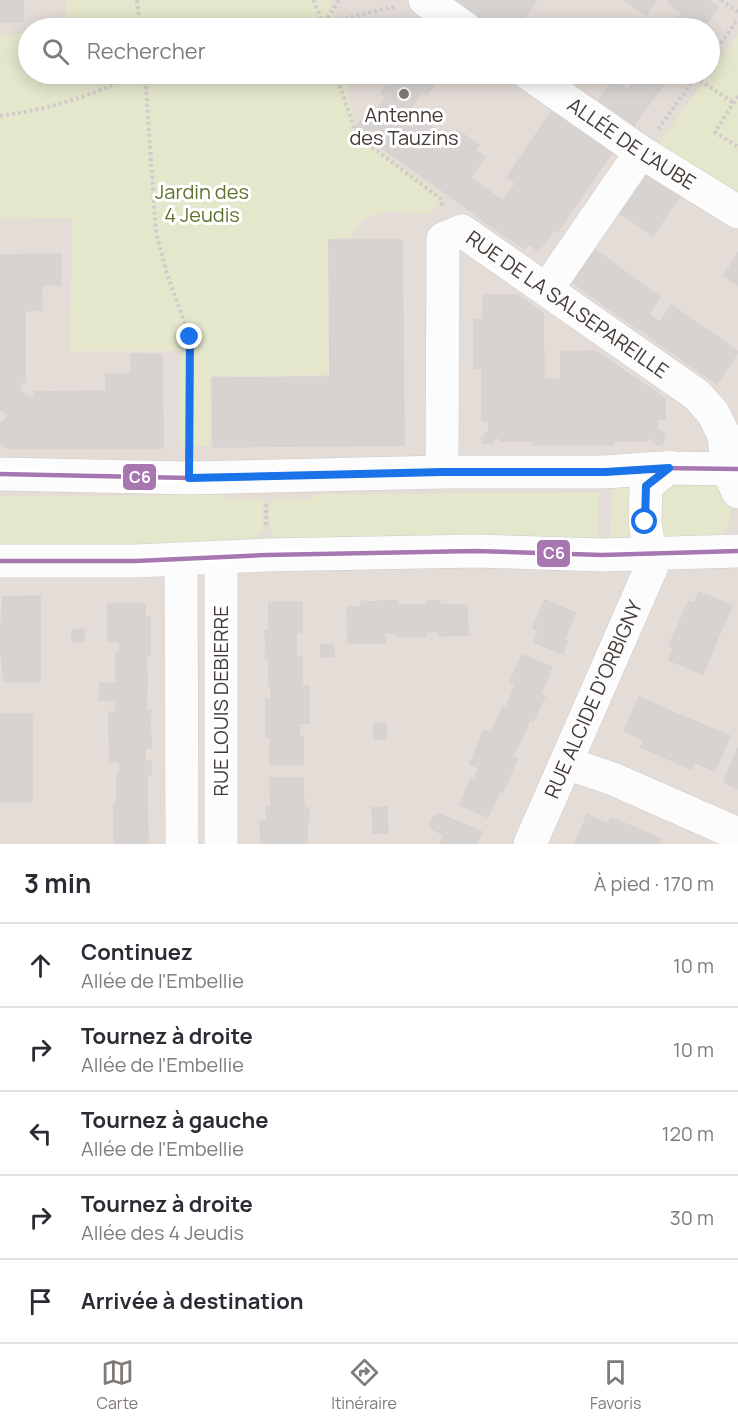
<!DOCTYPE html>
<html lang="fr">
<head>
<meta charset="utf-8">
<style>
	:root { --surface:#fff; --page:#f7f7f7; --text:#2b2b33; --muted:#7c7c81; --line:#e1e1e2; --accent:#807975 }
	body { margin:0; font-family:Manrope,sans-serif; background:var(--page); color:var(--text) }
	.stop { position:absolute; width:18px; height:18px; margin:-14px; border:4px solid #1a73e8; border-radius:50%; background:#fff }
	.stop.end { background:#1a73e8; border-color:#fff; box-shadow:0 2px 6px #0008 }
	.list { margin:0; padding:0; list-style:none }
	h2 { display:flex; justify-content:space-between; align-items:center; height:78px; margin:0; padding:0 24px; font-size:26px }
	h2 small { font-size:20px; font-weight:400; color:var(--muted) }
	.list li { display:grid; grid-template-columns:39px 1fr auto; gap:18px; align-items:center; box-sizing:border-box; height:84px; padding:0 24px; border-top:2px solid var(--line) }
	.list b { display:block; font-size:22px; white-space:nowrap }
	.list p { margin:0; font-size:20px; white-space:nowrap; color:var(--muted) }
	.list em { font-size:20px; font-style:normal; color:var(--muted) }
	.icon { flex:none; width:33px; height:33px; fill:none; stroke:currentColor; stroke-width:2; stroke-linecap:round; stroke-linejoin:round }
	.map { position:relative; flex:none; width:738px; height:844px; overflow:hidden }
	.search { position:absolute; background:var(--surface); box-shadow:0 3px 15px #0003; left:18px; right:18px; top:18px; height:66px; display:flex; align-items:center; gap:15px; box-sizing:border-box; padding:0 21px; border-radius:33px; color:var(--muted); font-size:22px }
	.sheet { height:498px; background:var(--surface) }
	nav { display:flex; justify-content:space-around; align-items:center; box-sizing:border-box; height:84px; border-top:2px solid var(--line); background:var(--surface); font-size:16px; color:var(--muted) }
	nav a { display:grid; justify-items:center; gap:3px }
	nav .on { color:var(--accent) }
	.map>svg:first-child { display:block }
</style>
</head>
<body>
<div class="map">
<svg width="738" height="844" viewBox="0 0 738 844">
	<rect width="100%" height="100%" fill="#efecea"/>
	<!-- residential -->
	<path fill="#e3dcd7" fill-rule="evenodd" d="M0,0H738V844H0ZM28,28H710V74H28Z"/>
	<!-- green -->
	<path fill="#e5e7cc" d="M66,0H330L335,28H51L66,26Z
		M28,32V74H344L357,135L443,196L430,214C400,213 364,203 352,238L328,239L329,375L211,376L210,446H180V351H70L72,218L0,219V37Z
		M738,34V200L654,150Z
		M633,482L636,537L610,545L613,483Z
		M716,483L731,498V518L723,535L669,543L655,524L657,499L675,484Z
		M599,493L598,544L277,547L276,536L270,530L269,503L274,499H308L315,494Z
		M224,495L229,499L263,500V530L257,536V546L0,548V496Z"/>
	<!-- building -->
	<path fill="#d7d3d1" stroke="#d7d2d0" stroke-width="1.5" d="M0,0H23V22H0Z
		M452,0H537L522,21L533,28H490Z
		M625,0H657L646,15Z
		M670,0H708L718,7L703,28H671L682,13L668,2Z
		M395,74L400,76L386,97L381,93Z
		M402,74H434L407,113L382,117L375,113Z
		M434,74H441L427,95L422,92Z
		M440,74H466L458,85Z
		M640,74H671L634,125L599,100L613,80L628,90Z
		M369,109L382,117L407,113L401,122L410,128L406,133L396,125L375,129L368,138L355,130Z
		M553,109L616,147L557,232L545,223L525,249L487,223L503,201L511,207L524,189L507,177Z
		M429,124L439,131L427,147L438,155L454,135L485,157L459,194L450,187L446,193L368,138L375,129L396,125L406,133L410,128Z
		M457,130L479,145L475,149L454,135Z
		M431,142L442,151L438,155L427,147Z
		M652,168L684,191L668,213L636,191Z
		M471,178L503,201L487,223L455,200Z
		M516,183L524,189L511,207L503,201Z
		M450,187L459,194L455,200L446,193Z
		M636,191L668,213L653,236L620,213Z
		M545,223L554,230L538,251L529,244Z
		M329,240H402L404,445L213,447L212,378L330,377Z
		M594,249L616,265L593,297L571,281Z
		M738,253V285L724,276Z
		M61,254V285H41L42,310L25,311V382H20L21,391L0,410V255Z
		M616,265L638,281L615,313L593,297Z
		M638,281L660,297L638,329L615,313Z
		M483,295H518L543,313L544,379H561V352L596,351L665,399V419H658V430L664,433V442L659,445L654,443L651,438H647L646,441H614V445H533L534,441H500L501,438H495L493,444L483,443L481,438L489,431V420H482V369H474V320H483Z
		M672,305L694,321L672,352L649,337Z
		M648,314L659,322L650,336L638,328Z
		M694,321L716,336L694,368L672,352Z
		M716,336L738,352L717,384L694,368Z
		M131,354L162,355L163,448H6L0,443V424L27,397H35L34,392L106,391V374H131Z
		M21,391L27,397L8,415L2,409Z
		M699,592L732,606L717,640L679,624L684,611L689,613Z
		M40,596V642H0L3,597Z
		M545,600L575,613L564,640L567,641L563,654L534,642L539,631L533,628Z
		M361,601L371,602V607H361Z
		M385,601V643H348L347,607H371V602Z
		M385,601H398V605H426V636H398L397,633H385Z
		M426,601H440V605H467L468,635L439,636L438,632H426Z
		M269,602H302V632H296V644L266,645L265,631H269Z
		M689,602L693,603L689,613L684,611Z
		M108,604H145V628H150V641L108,642Z
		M145,617H150V628H145Z
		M679,624L717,640L703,674L669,660L678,638L673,636Z
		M84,629V642H72V630Z
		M673,636L678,638L674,648L669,646Z
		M120,641H150V655H146L147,683H116V654H120Z
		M0,642H40V682H4Z
		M296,644V657H302V686H269V658H265L266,645Z
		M334,644V657H321V645Z
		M522,655L552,667L541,694L545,696L539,708L511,696L515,685L510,682Z
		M100,683H147L146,710H151L150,724L109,725V712H116V700H99Z
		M271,686H309V723L266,724V710H271Z
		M511,696L539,708L533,721L530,719L519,745L491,733L503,706L506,708Z
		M639,697L677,714L674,720L682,723L666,758L641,747L644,740L624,731Z
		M266,699L271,700V710H266Z
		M0,714H32V753H25V762H0Z
		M677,714L684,717L682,723L674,720Z
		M684,717L691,720L689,726L682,723Z
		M691,720L730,736L715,771L694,762L691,769L666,758L682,723L689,726Z
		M299,723V736H303V765H270V737H266V724Z
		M374,723H386V735H374Z
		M150,724L151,738H145V761L110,762L109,725Z
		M484,730L518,744L508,766L513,768L508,781L470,764Z
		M374,735H386V739H374Z
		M145,738H151V748H145Z
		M738,748V789L724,782Z
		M25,753H32V763L25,762Z
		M512,756L517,759L513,768L508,766Z
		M120,761H151V775H147V803H117V774H120Z
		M0,762L32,763V802H0Z
		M479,768L508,781L502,793L499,792L488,817L460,805L471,778L474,780Z
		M270,778H303L304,808H297V821H267L266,807H271Z
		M114,803H147L148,844H114Z
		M387,807V820H373L372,808Z
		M297,808H309V821H297Z
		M439,814L482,832L476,844H440L444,835L432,829L430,824L434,816Z
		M587,815L608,824L611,818L636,828L629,844H575Z
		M373,820H387L388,833H373Z
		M260,821H307V844H261Z
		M636,828L661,839L659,844H629Z"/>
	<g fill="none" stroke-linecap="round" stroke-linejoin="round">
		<!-- minor casing -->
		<g stroke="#cdcac7" stroke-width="34">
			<g id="minor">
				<path d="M425,0L465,28"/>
				<path id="s1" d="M529,74L641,152L738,212"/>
				<path d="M547,289L641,152"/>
				<path id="s2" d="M442,472L443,239L462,231L697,395L713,413L724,435L727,468L738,492"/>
				<path d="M0,474L189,478L442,472H605L660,468L738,469"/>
				<path d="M181,559L182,844"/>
				<path d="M0,561H136L266,555L475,551L602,555L738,551"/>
				<path d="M566,763L613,779L738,834"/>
				<path d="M221,844V558"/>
				<path id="s3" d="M530,844L652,566L645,522L646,486L669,467"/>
			</g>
		</g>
		<!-- path -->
		<path stroke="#d0cccb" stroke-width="4" stroke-dasharray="3 3" stroke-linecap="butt" d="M137,0L140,28
			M313,0L325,28
			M721,0L738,12
			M324,23L339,0
			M304,28L397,6
			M710,58L738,19
			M145,74L156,233L168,277L190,337V448
			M336,74L357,136L440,198L443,207
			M695,77L734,103
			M738,96L715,132L738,147
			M0,116C48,109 90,98 133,74
			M658,129L698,74
			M266,504V527"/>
		<!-- minor -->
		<use href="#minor" stroke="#fdfcfc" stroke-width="33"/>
		<!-- bus-1 casing -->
		<g stroke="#fff" stroke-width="9">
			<path id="bus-1" d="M0,474L189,478L442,472H605L660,468L738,469
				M0,561H136L266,555L475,551L602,555L738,551"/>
		</g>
		<!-- bus-1 -->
		<use href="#bus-1" stroke="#a877b2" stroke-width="4.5"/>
	</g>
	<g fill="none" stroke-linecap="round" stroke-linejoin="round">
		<!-- route -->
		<path stroke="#1a73e8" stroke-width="8" d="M190,337L189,478L442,472H605L669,468L646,486L645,522"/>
	</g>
	<!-- markers -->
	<circle fill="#807975" stroke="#fff" stroke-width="2" cx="404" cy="94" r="6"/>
	<g text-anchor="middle" stroke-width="6" stroke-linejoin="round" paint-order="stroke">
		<!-- poi labels -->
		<g font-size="20" fill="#443b36" stroke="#fff">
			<text x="404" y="122">Antenne<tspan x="404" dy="23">des Tauzins</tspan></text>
		</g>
		<!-- street labels -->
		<g font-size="20" fill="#443b36" stroke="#fff">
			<text dy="7" stroke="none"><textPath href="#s1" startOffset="124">ALLÉE DE L'AUBE</textPath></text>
			<text dy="7" stroke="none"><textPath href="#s2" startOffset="382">RUE DE LA SALSEPAREILLE</textPath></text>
			<text dy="7" stroke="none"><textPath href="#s3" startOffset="158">RUE ALCIDE D'ORBIGNY</textPath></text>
			<text transform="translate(221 701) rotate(-90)" y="7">RUE LOUIS DEBIERRE</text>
		</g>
		<!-- park labels -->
		<g font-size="20" fill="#5d722e" stroke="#fff">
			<text x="202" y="199">Jardin des<tspan x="202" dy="23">4 Jeudis</tspan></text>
		</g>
	</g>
	<g stroke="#fff" stroke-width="2">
		<rect x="122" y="463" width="35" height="28" rx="6" fill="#a877b2"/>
		<rect x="536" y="539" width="35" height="29" rx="6" fill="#a877b2"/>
	</g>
	<g font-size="16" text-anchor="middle" font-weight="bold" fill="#fff">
		<text x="140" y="483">C6</text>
		<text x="554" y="559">C6</text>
	</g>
</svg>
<div class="stop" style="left:645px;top:522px"></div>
<div class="stop end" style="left:190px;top:337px"></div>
<div class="search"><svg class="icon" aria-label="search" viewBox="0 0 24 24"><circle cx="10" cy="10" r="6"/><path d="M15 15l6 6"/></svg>Rechercher</div>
</div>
<section class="sheet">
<h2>3 min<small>À pied · 170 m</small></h2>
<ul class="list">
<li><svg class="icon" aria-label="ahead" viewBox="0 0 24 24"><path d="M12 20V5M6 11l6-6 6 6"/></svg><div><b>Continuez</b><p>Allée de l'Embellie</p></div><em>10 m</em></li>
<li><svg class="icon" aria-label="right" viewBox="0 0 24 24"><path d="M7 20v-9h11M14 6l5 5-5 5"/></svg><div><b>Tournez à droite</b><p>Allée de l'Embellie</p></div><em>10 m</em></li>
<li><svg class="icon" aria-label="left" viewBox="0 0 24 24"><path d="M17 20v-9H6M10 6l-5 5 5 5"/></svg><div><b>Tournez à gauche</b><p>Allée de l'Embellie</p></div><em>120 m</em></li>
<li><svg class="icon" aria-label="right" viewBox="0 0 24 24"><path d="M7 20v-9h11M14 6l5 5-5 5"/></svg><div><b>Tournez à droite</b><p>Allée des 4 Jeudis</p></div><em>30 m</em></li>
<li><svg class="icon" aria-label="arrive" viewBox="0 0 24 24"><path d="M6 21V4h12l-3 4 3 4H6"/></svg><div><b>Arrivée à destination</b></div></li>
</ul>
</section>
<nav>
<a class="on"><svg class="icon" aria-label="map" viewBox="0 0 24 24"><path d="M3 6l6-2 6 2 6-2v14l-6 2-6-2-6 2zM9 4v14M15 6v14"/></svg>Carte</a>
<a><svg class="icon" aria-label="directions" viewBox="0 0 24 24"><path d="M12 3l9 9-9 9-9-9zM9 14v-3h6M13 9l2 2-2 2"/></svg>Itinéraire</a>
<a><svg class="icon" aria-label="saved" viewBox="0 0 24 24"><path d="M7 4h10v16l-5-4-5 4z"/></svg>Favoris</a>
</nav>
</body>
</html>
